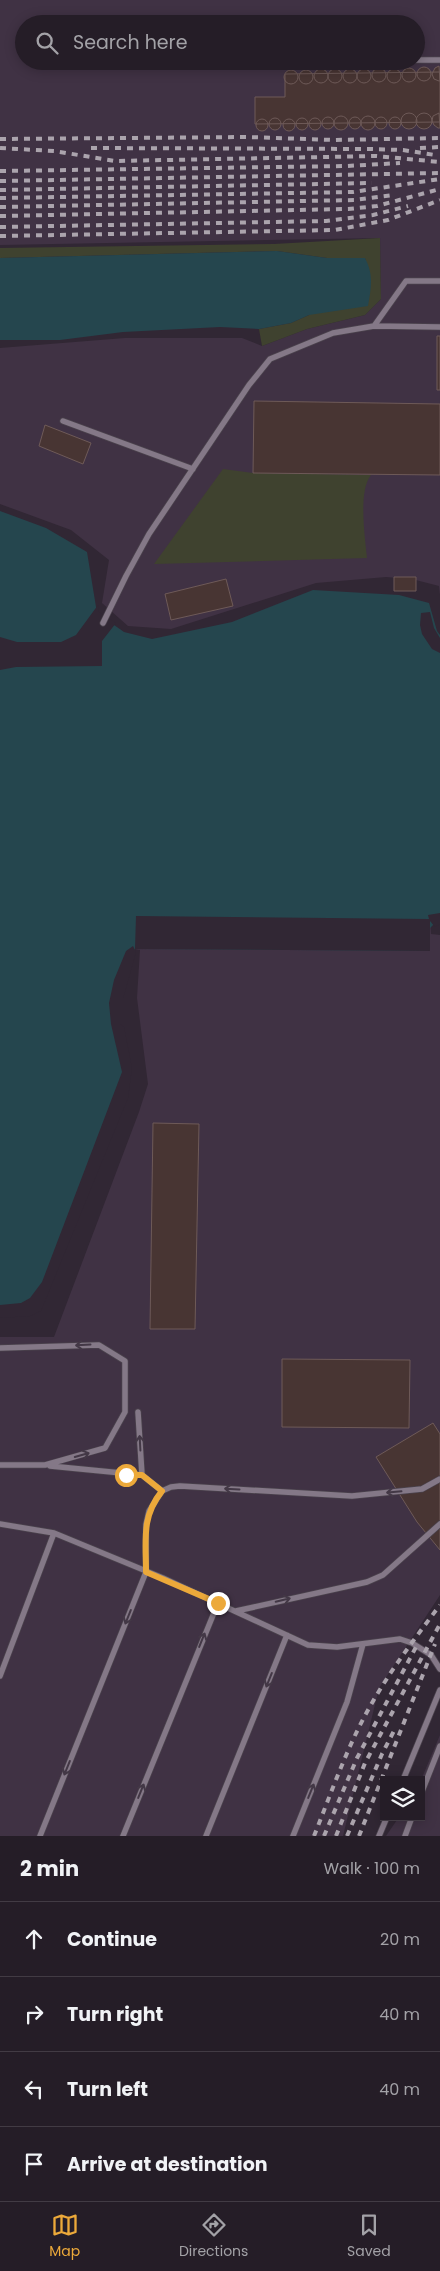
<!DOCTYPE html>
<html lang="en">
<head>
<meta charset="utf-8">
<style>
	:root { --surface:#251d27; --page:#2d262f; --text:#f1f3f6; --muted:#a3a2a7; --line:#423b44; --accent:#eca93a }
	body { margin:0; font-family:Poppins,sans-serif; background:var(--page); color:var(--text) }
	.controls { position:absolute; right:15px; bottom:15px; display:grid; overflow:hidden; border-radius:0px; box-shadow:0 2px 12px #0003 }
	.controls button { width:45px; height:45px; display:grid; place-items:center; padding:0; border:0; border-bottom:1px solid var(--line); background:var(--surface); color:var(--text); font:25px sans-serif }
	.stop { position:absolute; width:15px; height:15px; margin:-11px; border:4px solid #eca93a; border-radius:50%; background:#fff }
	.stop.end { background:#eca93a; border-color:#fff; box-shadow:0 1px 5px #0008 }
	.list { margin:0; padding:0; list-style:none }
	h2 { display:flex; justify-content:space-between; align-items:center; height:65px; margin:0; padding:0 20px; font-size:21px }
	h2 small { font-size:16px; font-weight:400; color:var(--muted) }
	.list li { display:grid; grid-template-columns:32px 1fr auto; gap:15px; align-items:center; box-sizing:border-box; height:75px; padding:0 20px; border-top:1px solid var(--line) }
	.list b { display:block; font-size:19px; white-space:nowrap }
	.list em { font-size:16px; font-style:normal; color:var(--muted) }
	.icon { flex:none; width:28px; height:28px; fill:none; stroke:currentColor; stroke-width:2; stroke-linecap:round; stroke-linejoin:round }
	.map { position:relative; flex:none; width:440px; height:1836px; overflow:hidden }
	.search { position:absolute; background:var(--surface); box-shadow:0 2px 12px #0003; left:15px; right:15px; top:15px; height:55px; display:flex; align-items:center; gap:12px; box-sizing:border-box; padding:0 18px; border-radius:28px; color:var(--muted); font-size:19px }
	.sheet { height:365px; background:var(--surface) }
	nav { display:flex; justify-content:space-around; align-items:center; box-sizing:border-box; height:70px; border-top:1px solid var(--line); background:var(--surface); font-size:14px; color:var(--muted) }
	nav a { display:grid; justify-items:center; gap:2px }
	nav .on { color:var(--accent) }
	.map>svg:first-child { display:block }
</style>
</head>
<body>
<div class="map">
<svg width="440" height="1836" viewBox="0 0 440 1836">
	<rect width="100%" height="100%" fill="#312734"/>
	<!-- built -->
	<path fill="#403244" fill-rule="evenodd" d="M0,0H440V595L439,586L412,579L386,577L316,583L171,629L128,626L102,603L109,560L71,530L0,504V348L125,338H242L262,346L307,329L365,315L381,299L380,238L0,245ZM24,24H416V61H24Z
		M430,919L431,934L440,935V1595L379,1688L343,1836H0V1337H54L139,1112L148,1084L137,998L140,950L135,949Z
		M440,1735V1836H386L399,1817H421V1780Z"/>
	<!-- green -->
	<path fill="#3f422f" d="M380,238L381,299L365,315L307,329L262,346L259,329L291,323L309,315L366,259L327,258L277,251L0,258V248L274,244Z
		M223,469L253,473L371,475C358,491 365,537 367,558L154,564Z"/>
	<!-- water -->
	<path fill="#25464e" d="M277,251L327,258H365C374,275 371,288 368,306L309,315L291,323L259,329L220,327L123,332L60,340H0V258Z
		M0,511L46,528L87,552L97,613L124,632L152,639L232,622L313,590L399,595L429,603L437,631L440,635V922L437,921L430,928V951L135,949L118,997V1026L130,1068L38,1309L0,1315Z"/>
	<!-- pier -->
	<path fill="#312734" d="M98,605L99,612L116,623L102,641V666L16,667L0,670V637L17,642H61L76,635Z
		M430,612L434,628L440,638V653L432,649L422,634L420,625L421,613Z
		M440,913V924L435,927L430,921V951L135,949L136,916L429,919L428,915Z
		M133,946L136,952L125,992L123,998H120V1024L124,1027L132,1068L128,1098L41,1311L30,1316L0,1318V1305L21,1303L30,1298L42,1282L122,1072L111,1024L109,1003L114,980L126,951Z"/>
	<!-- building -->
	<path fill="#483533" stroke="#6e5a58" d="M439,66L440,81H439L434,79L432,74L435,68Z
		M417 74a7 7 0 1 1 14 0a7 7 0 1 1-14 0Z
		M402 75a7 7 0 1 1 14 0a7 7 0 1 1-14 0Z
		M372 75a7 7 0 1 1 14 0a7 7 0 1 1-14 0Z
		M387 76a7 7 0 1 1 14 0a7 7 0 1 1-14 0Z
		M328 76a7 7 0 1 1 14 0a7 7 0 1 1-14 0Z
		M357 76a7 7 0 1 1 14 0a7 7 0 1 1-14 0Z
		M314 76a7 7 0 1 1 14 0a7 7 0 1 1-14 0Z
		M343 76a7 7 0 1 1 14 0a7 7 0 1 1-14 0Z
		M299 77a7 7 0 1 1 14 0a7 7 0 1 1-14 0Z
		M284 77a7 7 0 1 1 14 0a7 7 0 1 1-14 0Z
		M440,72V122L255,124V97H285V74Z
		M439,113L440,128H438L434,125L432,121L433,116Z
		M416 121a8 8 0 1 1 16 0a8 8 0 1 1-16 0Z
		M401 121a8 8 0 1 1 16 0a8 8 0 1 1-16 0Z
		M361 123a7 7 0 1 1 14 0a7 7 0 1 1-14 0Z
		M334 123a7 7 0 1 1 14 0a7 7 0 1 1-14 0Z
		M389 123a6 6 0 1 1 12 0a6 6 0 1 1-12 0Z
		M322 123a6 6 0 1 1 12 0a6 6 0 1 1-12 0Z
		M349 123a6 6 0 1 1 12 0a6 6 0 1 1-12 0Z
		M375 123a6 6 0 1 1 12 0a6 6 0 1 1-12 0Z
		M309 124a6 6 0 1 1 12 0a6 6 0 1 1-12 0Z
		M269 124a6 6 0 1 1 12 0a6 6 0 1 1-12 0Z
		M296 124a6 6 0 1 1 12 0a6 6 0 1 1-12 0Z
		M283 125a6 6 0 1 1 12 0a6 6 0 1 1-12 0Z
		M256 125a6 6 0 1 1 12 0a6 6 0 1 1-12 0Z
		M437,336H440V390H437Z
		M254,401L440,404V475L253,473Z
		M45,425L91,443L83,464L39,446Z
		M394,577H416V591H394Z
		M226,579L233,606L171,620L165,594Z
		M153,1123L199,1124L195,1329H150Z
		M282,1359L410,1360L409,1428L282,1427Z
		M433,1423L440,1434V1550L417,1522L376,1457Z"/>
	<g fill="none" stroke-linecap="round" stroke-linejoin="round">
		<!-- service casing -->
		<g stroke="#4a424c" stroke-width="7">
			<path id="service" d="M416,60H440
				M374,326L440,327
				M63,421L193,469
				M103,623L126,576L149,534L249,385L270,359L333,333L374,326L406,281H440
				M0,1348L99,1345L125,1361V1412L105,1448L45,1465H0
				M138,1412L142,1475
				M50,1466L142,1475L162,1491
				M0,1524L54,1533L163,1578L308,1645L337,1647L400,1639L412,1643L431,1655L440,1669
				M236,1611L367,1582L383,1575L440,1524
				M0,1676L54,1533
				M403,1780L440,1690
				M421,1794L440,1746
				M40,1836L146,1572V1524L149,1511L162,1491L171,1487L180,1486L352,1496L422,1489L440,1479
				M123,1836L218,1603
				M206,1836L287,1635
				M293,1836L347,1702L363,1644
				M379,1836L387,1817
				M405,1836L412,1817"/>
		</g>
		<!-- service -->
		<use href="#service" stroke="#847887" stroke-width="5.5"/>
		<!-- rail -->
		<path stroke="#aba4ad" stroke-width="4" stroke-dasharray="6 6" stroke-linecap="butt" d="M0,139L248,137L334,140L440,138
			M0,148L54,151L115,161L376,156L440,162
			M91,148L369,149L403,150L435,155
			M420,148L440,147
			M0,171L346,166L400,163
			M0,181L440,173
			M0,190L372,183
			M0,198L353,192L440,179
			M0,207L355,200L393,195
			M0,216L348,209L377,206L440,189
			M0,227L326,221L373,215L408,206
			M0,236L335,230L388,220L440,200
			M314,1836C332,1791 348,1744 372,1703C392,1668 416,1637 440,1605
			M324,1836L357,1758L416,1647
			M336,1836L365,1763L440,1624
			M347,1836L382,1754L396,1727
			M359,1836L435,1644"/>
	</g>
	<!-- one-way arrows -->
	<defs><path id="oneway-shaft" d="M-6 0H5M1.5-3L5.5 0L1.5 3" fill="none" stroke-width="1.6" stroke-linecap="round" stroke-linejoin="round" transform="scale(1.25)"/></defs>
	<g stroke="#433846">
		<use href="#oneway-shaft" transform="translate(83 1345) rotate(177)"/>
		<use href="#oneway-shaft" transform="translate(140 1443) rotate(-93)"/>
		<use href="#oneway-shaft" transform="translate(82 1455) rotate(-16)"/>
		<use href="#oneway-shaft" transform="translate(232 1489) rotate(-177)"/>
		<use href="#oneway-shaft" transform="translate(394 1492) rotate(175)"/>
		<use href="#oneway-shaft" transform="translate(283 1600) rotate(-13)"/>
		<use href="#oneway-shaft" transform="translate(128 1617) rotate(112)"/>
		<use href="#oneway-shaft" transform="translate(202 1640) rotate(-68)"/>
		<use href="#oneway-shaft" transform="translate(269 1680) rotate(112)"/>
		<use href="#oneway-shaft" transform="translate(67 1768) rotate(112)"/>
		<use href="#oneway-shaft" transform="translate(141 1791) rotate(-68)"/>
		<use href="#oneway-shaft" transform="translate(311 1791) rotate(-68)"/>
	</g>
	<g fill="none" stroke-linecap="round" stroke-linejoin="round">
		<!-- route -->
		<path stroke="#eca93a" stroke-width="6" d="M126,1475H142L162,1491C141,1517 146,1541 146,1572L218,1603"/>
	</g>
</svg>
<div class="controls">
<button><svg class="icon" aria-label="layers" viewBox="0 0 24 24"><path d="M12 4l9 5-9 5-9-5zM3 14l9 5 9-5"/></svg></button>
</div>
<div class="stop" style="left:126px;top:1475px"></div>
<div class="stop end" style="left:218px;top:1603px"></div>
<div class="search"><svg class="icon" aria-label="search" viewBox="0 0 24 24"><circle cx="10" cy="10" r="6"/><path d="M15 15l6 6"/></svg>Search here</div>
</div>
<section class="sheet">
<h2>2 min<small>Walk · 100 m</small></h2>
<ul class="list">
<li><svg class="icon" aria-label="ahead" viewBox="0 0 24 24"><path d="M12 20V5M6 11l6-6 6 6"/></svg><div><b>Continue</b></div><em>20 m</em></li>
<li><svg class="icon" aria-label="right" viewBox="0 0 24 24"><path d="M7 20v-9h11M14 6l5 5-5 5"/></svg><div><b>Turn right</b></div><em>40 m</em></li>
<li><svg class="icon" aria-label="left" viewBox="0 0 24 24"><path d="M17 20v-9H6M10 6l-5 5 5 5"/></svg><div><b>Turn left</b></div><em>40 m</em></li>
<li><svg class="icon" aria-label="arrive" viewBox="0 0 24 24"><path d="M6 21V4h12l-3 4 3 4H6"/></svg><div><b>Arrive at destination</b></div></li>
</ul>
</section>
<nav>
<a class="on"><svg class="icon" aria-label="map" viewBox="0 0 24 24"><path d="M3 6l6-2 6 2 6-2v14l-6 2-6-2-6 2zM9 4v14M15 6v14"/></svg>Map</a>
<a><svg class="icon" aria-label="directions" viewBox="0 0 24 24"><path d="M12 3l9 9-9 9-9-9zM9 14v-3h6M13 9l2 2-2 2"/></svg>Directions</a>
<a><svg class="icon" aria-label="saved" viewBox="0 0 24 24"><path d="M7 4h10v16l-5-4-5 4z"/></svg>Saved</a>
</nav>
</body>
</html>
